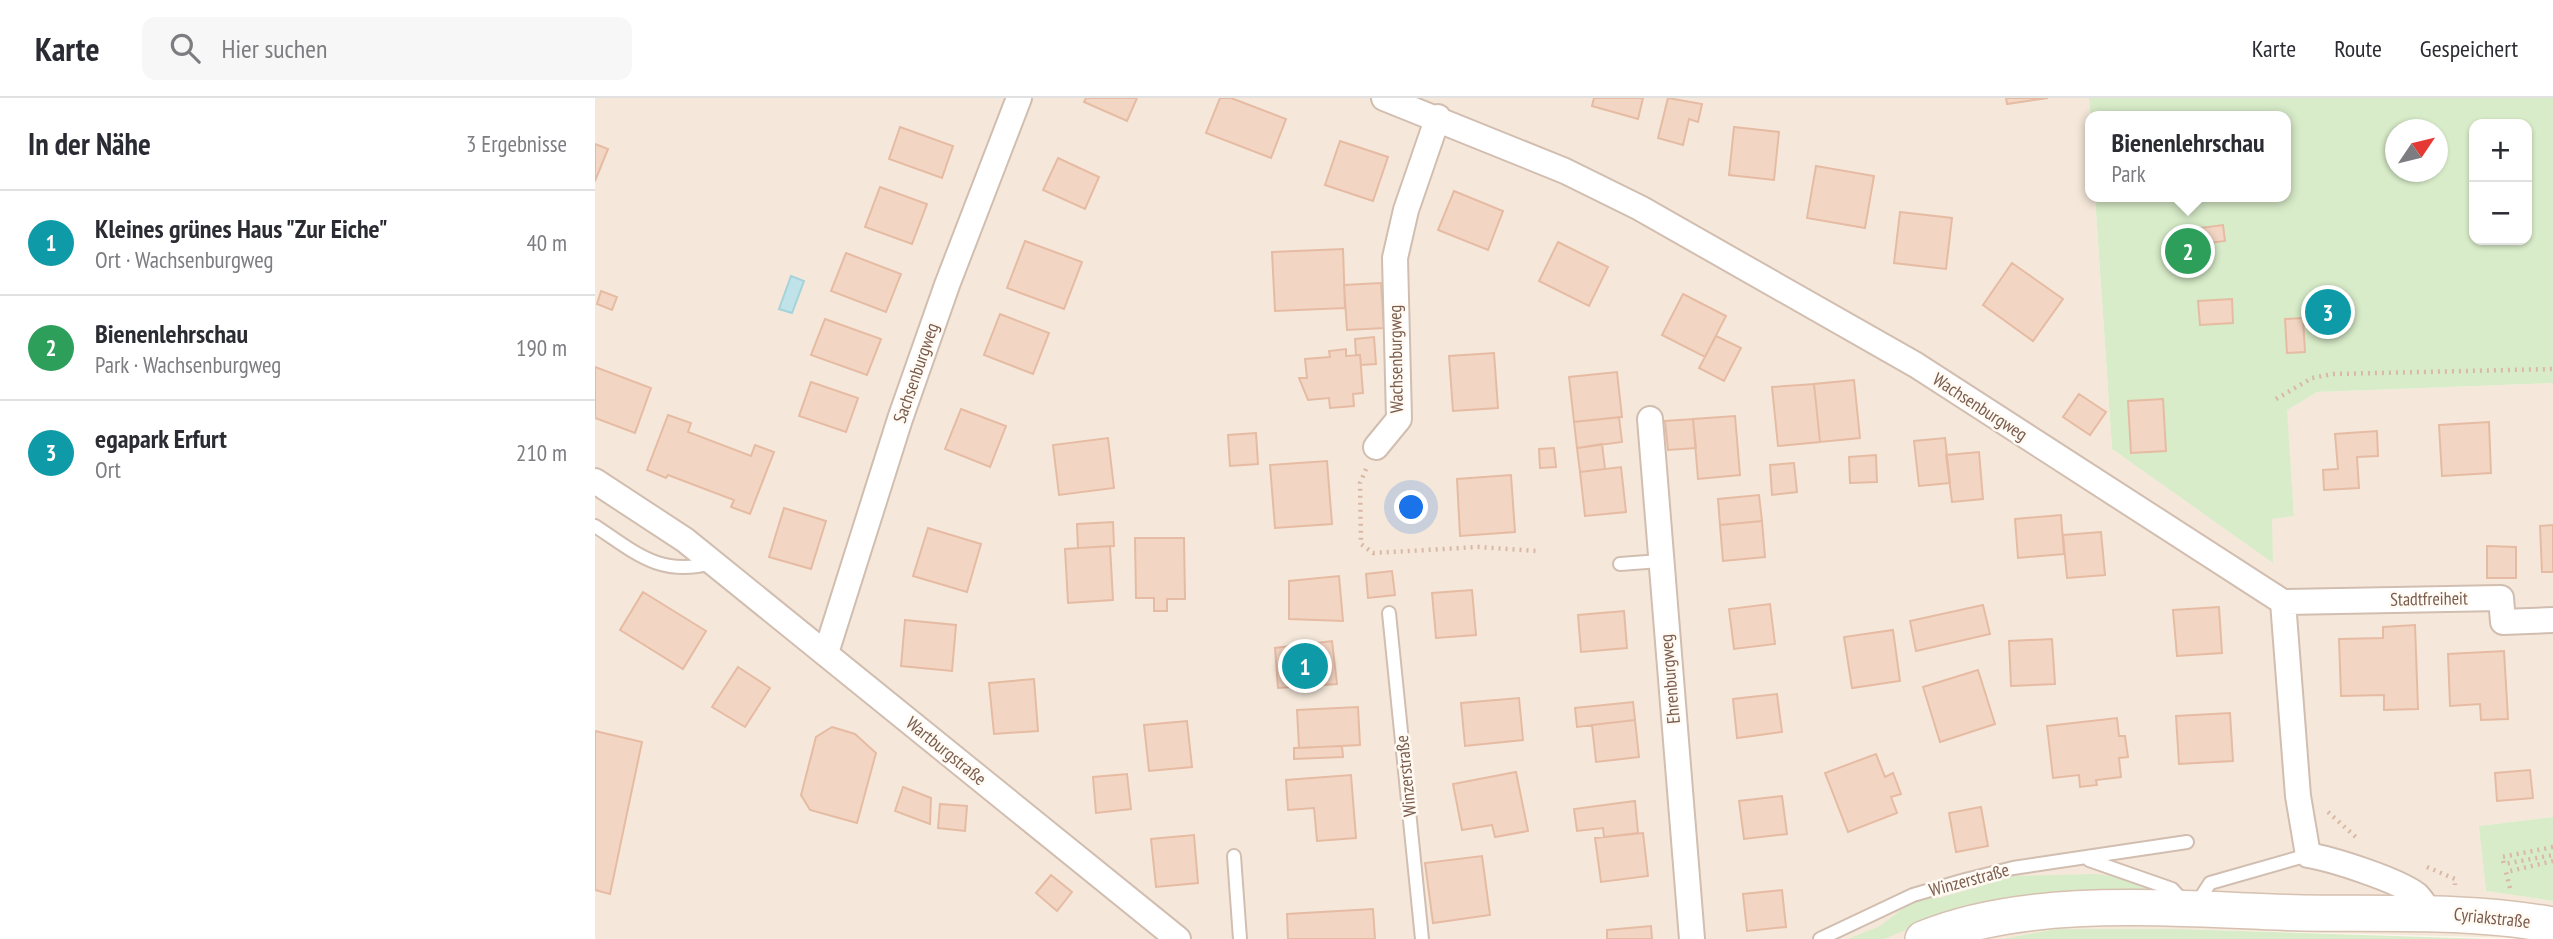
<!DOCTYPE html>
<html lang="de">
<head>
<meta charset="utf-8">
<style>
	:root { --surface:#fff; --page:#f7f7f7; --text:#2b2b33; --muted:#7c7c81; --line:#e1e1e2; --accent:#e76f51 }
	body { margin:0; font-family:"PT Sans Narrow",sans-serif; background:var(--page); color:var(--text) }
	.controls { position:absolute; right:21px; top:21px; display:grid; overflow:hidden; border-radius:14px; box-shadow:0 2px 5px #0004 }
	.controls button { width:63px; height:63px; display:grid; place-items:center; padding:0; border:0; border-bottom:2px solid var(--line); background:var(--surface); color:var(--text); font:35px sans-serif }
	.compass { position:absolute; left:1790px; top:21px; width:63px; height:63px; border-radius:50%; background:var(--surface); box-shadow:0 2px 5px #0004; rotate:55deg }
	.you { position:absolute; left:817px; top:410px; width:24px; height:24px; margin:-18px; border:5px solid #fff; border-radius:50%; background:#1a73e8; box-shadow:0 0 0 10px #1a73e833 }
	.badge { display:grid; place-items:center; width:46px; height:46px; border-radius:50%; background:var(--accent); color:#fff; font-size:23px; font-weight:700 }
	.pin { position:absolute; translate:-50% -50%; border:4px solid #fff; box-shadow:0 2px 7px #0006 }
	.popup { position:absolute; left:1490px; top:13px; width:206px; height:91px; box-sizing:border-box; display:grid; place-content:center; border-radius:14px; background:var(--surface); filter:drop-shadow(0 2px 5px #0005); font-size:23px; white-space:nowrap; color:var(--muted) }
	.popup b { font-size:26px; color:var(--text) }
	.popup::after { content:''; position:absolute; left:50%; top:100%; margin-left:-14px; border:14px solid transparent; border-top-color:var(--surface) }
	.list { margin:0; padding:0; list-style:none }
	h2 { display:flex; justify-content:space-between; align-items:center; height:91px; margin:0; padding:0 28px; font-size:30px }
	h2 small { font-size:23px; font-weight:400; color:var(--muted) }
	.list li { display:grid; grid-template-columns:46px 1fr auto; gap:21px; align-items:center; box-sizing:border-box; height:105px; padding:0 28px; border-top:2px solid var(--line) }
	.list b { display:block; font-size:26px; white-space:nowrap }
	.list p { margin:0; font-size:23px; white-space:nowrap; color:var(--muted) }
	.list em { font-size:23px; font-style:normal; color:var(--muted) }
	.icon { flex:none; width:38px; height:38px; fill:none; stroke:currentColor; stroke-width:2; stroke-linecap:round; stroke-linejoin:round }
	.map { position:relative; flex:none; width:1958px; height:841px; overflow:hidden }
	header { display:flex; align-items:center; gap:42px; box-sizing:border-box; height:98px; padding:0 35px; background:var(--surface); border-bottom:2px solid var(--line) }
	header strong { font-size:33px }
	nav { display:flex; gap:38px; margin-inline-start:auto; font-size:24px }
	.search { width:490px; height:63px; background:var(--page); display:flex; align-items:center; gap:18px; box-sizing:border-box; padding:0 24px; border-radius:14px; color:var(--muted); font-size:26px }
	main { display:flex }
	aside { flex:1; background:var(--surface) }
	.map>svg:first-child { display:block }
</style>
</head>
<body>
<header>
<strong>Karte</strong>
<div class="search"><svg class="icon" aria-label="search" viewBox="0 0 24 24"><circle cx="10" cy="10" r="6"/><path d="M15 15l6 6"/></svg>Hier suchen</div>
<nav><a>Karte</a><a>Route</a><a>Gespeichert</a></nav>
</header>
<main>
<aside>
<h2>In der Nähe<small>3 Ergebnisse</small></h2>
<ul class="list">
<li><span class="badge" style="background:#0f9aa8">1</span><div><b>Kleines grünes Haus &quot;Zur Eiche&quot;</b><p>Ort · Wachsenburgweg</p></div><em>40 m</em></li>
<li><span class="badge" style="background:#2e9e5b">2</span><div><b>Bienenlehrschau</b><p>Park · Wachsenburgweg</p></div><em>190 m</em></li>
<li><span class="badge" style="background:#0f9aa8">3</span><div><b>egapark Erfurt</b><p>Ort</p></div><em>210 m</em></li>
</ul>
</aside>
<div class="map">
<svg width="1958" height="841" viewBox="0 0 1958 841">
	<rect width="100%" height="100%" fill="#fdf6ec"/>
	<!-- residential -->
	<path fill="#f5e8da" d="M0,0H1494L1495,99H1500L1517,351L1677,464V421L1699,417L1691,312L1722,294L1958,285V719L1885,728L1891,793L1958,803V841L1584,831H1461L1407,841H0Z"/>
	<!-- green -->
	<path fill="#d8ecc9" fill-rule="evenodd" d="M1494,0H1958V285L1722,294L1692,312L1699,418L1677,421L1678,465L1517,351L1500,99H1691V18H1495V23ZM1879,26H1932V142H1879ZM1800,32H1842V74H1800Z
		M1958,719V803L1891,793L1884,728Z
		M1502,776L1527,780L1572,795L1318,829L1289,841H1253L1285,828L1311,808L1328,800H1345L1420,778Z
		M1461,831H1584L1892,841H1407Z"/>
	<!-- water -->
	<path fill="#bfe3e8" stroke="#a5d3da" stroke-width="2" d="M196,178L209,183L197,215L184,211Z"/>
	<!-- building -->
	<path fill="#f3d5c3" stroke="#e6bba3" stroke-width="2" d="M491,0H542L532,23L489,4Z
		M625,0H636L691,21L676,60L611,35Z
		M999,0H1048L1043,21L997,8Z
		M1073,0L1107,6L1103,24L1094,21L1088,47L1063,40Z
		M1411,0H1453L1412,6Z
		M305,29L358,48L347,80L294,61Z
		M1139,29L1184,34L1179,82L1134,77Z
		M745,43L793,59L778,103L730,87Z
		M0,46L13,51L0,83Z
		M463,60L504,79L490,111L448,92Z
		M1221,68L1279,78L1270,130L1212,120Z
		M285,89L332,106L317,146L270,129Z
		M859,93L908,113L893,152L843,132Z
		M1305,114L1357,120L1351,171L1299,165Z
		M1628,127L1630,143L1599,147L1597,131Z
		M430,143L487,164L469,211L412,190Z
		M963,144L1013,169L994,208L944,183Z
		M748,151L750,210L680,213L677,154Z
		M251,155L306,176L291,214L236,193Z
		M1417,165L1468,201L1438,243L1388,207Z
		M786,185L789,230L752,232L749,187Z
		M6,193L22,199L17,212L2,206Z
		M1088,196L1131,218L1110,259L1067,237Z
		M1637,201L1638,225L1605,227L1603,203Z
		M405,216L454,235L438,276L389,257Z
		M1708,220L1710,254L1692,255L1690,221Z
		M230,221L286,241L272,277L216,257Z
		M1121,238L1146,250L1129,283L1104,270Z
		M779,239L781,266L766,267L765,257H761L760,241Z
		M751,251V258L765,257L768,295L758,296L759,308L735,310L734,300L713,302L704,280H712L710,261L735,259L734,253Z
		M899,255L903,310L858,313L854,258Z
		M0,269L56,290L40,335L0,320Z
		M1022,274L1027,319L979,324L974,279Z
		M1259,282L1265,340L1225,344L1219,286Z
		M216,284L263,300L251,334L204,318Z
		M1219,286L1225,344L1183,348L1177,289Z
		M1484,296L1511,314L1495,337L1468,319Z
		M1568,301L1571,353L1536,355L1533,303Z
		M366,311L411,328L395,369L350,351Z
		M73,317L96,325L93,334L156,358L160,347L179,354L155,416L136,409L139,402L73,377L71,380L52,372Z
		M1140,318L1145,377L1103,381L1098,321Z
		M1024,319L1027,344L982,350L979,324Z
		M1098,321L1101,350L1073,352L1070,323Z
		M1894,324L1896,375L1847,378L1844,327Z
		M1782,333L1783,358L1762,359L1764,390L1729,392L1728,372L1743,371L1740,336Z
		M661,335L663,366L635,368L633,337Z
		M513,340L519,390L464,397L458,347Z
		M1350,340L1355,385L1324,388L1319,343Z
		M1007,346L1010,371L985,374L982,350Z
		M959,350L961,369L945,370L944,351Z
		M1384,354L1388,401L1357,404L1351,357Z
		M1281,357L1282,384L1255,385L1254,359Z
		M732,363L737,426L680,430L675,367Z
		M1199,365L1202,394L1177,397L1175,367Z
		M1026,369L1031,414L990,418L985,374Z
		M916,377L920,434L865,438L862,381Z
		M1164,397L1167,423L1125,427L1123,401Z
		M189,410L231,423L216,471L174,459Z
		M1466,417L1469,456L1423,460L1420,421Z
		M1167,423L1170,459L1128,463L1125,427Z
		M518,424L519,448L483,450L482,426Z
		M1958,427V474H1947L1945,428Z
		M333,430L386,446L372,494L318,478Z
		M1506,434L1510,477L1472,480L1468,437Z
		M540,440H589L590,501H572V513H559V500H541Z
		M515,448L518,502L473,505L470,451Z
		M1892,448L1921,449V480H1892Z
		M797,473L800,497L773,500L771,476Z
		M744,478L748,523L694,521V483Z
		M877,492L881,537L841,540L837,495Z
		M48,494L111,533L88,571L25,532Z
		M1175,506L1180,546L1139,551L1134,511Z
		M1388,507L1395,536L1321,553L1315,523Z
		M1624,509L1627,555L1582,558L1578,512Z
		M1029,513L1032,550L986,554L983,517Z
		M310,522L361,527L357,573L306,568Z
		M1820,527L1823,611L1789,612V597L1746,598L1744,541L1788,540V529Z
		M1298,532L1305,583L1257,590L1249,539Z
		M1457,541L1460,586L1416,588L1414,543Z
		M737,543L742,586L683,590L680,550Z
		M1909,553L1913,621L1886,622L1885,606L1855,608L1853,556Z
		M143,569L175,590L150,629L117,609Z
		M1383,572L1400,626L1345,644L1328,589Z
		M439,581L443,633L399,636L394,585Z
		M1182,596L1187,634L1142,640L1138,601Z
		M924,600L928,642L870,648L866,605Z
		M1038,604L1040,622L982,629L980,610Z
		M763,609L765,647L704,650L702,612Z
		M1635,615L1638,663L1584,666L1581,618Z
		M1522,620L1524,638H1530L1533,659L1524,660L1526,679L1501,682L1502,687L1485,689L1484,677L1458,680L1452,628Z
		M1040,622L1044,659L1001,664L997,627Z
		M592,623L597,669L554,673L549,627Z
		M237,629L260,636L281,655L262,725L215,712L206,697L221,639Z
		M0,633L47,644L15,796L0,792Z
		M747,648L748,659L699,661V650Z
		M1281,656L1290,679L1298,675L1306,696L1296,699L1302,715L1253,734L1230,675Z
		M1935,672L1938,700L1902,703L1900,675Z
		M921,674L933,733L900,739L897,727L867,732L858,686Z
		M532,676L536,711L501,715L498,679Z
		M756,677L761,740L722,743L719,710L693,712L691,682Z
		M308,689L336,700L335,726L300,713Z
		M1187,698L1192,736L1149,741L1144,703Z
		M1040,703L1043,735L1009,739L1008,730L982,733L979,711Z
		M345,706L372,708L370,733L343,730Z
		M1386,709L1393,748L1361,754L1354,715Z
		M1048,735L1053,778L1006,784L1000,740Z
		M599,737L603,785L561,789L556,741Z
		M887,758L895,817L838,825L830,765Z
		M456,777L477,794L462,813L441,795Z
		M1187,792L1191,829L1152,833L1148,796Z
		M778,811L780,841H693L692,816Z
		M1056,828L1057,841H1012V832Z"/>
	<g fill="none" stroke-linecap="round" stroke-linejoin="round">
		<!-- lane casing -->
		<g stroke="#d1beb0" stroke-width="16">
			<path id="lane" d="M0,428C41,455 65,479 117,465
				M1025,466L1065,463
				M794,515L827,841
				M639,758L645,841
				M1494,762L1577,791L1588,803
				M1602,805L1615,785L1713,757
				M1225,841L1318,797L1370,782L1418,770L1592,744"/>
		</g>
		<!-- street casing -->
		<g stroke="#d1beb0" stroke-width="28">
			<path id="street" d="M789,0L970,73L1045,110L1321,267L1688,504
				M1055,321L1097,841
				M781,349L804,321L800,160L811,112L843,19
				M0,383L90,442L583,841
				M1688,504L1703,698L1713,757C1737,761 1803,782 1822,797C1827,802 1831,809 1835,815
				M1688,504L1906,500L1908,524L1958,522
				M231,555L305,321L352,187L424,0"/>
		</g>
		<!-- secondary casing -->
		<g stroke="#d6c0b0" stroke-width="38">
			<path id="secondary" d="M1328,841C1439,795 1590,812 1708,815C1792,816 1875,812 1958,827"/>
		</g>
		<!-- path -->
		<path stroke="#d9b8a5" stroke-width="4.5" stroke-dasharray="2 5" stroke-linecap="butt" d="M1681,301L1717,280L1738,276L1958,271
			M771,371L765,385L766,446L778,455L884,449L941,453
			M1733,714L1763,741
			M1958,749L1907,759L1909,766L1958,757
			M1832,769L1860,781V787
			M1915,790L1911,774L1958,763"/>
		<!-- lane -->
		<use href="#lane" stroke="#fff" stroke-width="12"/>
		<!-- street -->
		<use href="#street" stroke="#fff" stroke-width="24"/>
		<!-- secondary -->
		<use href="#secondary" stroke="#fff" stroke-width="35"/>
	</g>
	<g text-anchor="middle" stroke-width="5" stroke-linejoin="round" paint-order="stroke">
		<!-- street labels -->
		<g font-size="18" fill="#7a5c4d" stroke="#fffaf3">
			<text transform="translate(801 261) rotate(-91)" y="6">Wachsenburgweg</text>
			<text transform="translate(321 275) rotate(-71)" y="6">Sachsenburgweg</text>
			<text transform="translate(1385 309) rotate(33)" y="6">Wachsenburgweg</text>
			<text transform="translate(1834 501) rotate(-1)" y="6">Stadtfreiheit</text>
			<text transform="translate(1075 581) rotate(-95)" y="6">Ehrenburgweg</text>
			<text transform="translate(351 653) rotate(39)" y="6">Wartburgstraße</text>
			<text transform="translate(811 678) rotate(-96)" y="6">Winzerstraße</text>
			<text transform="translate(1374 782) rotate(-15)" y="6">Winzerstraße</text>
			<text transform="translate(1897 820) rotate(6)" y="6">Cyriakstraße</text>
		</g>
	</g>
</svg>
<div class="controls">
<button>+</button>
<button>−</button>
</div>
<svg class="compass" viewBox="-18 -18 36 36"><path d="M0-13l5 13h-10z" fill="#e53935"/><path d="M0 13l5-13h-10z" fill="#7c7c81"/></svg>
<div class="you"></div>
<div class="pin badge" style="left:710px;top:568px;background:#0f9aa8">1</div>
<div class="pin badge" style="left:1593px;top:153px;background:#2e9e5b">2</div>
<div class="popup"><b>Bienenlehrschau</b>Park</div>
<div class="pin badge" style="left:1733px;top:214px;background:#0f9aa8">3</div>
</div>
</main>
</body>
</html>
